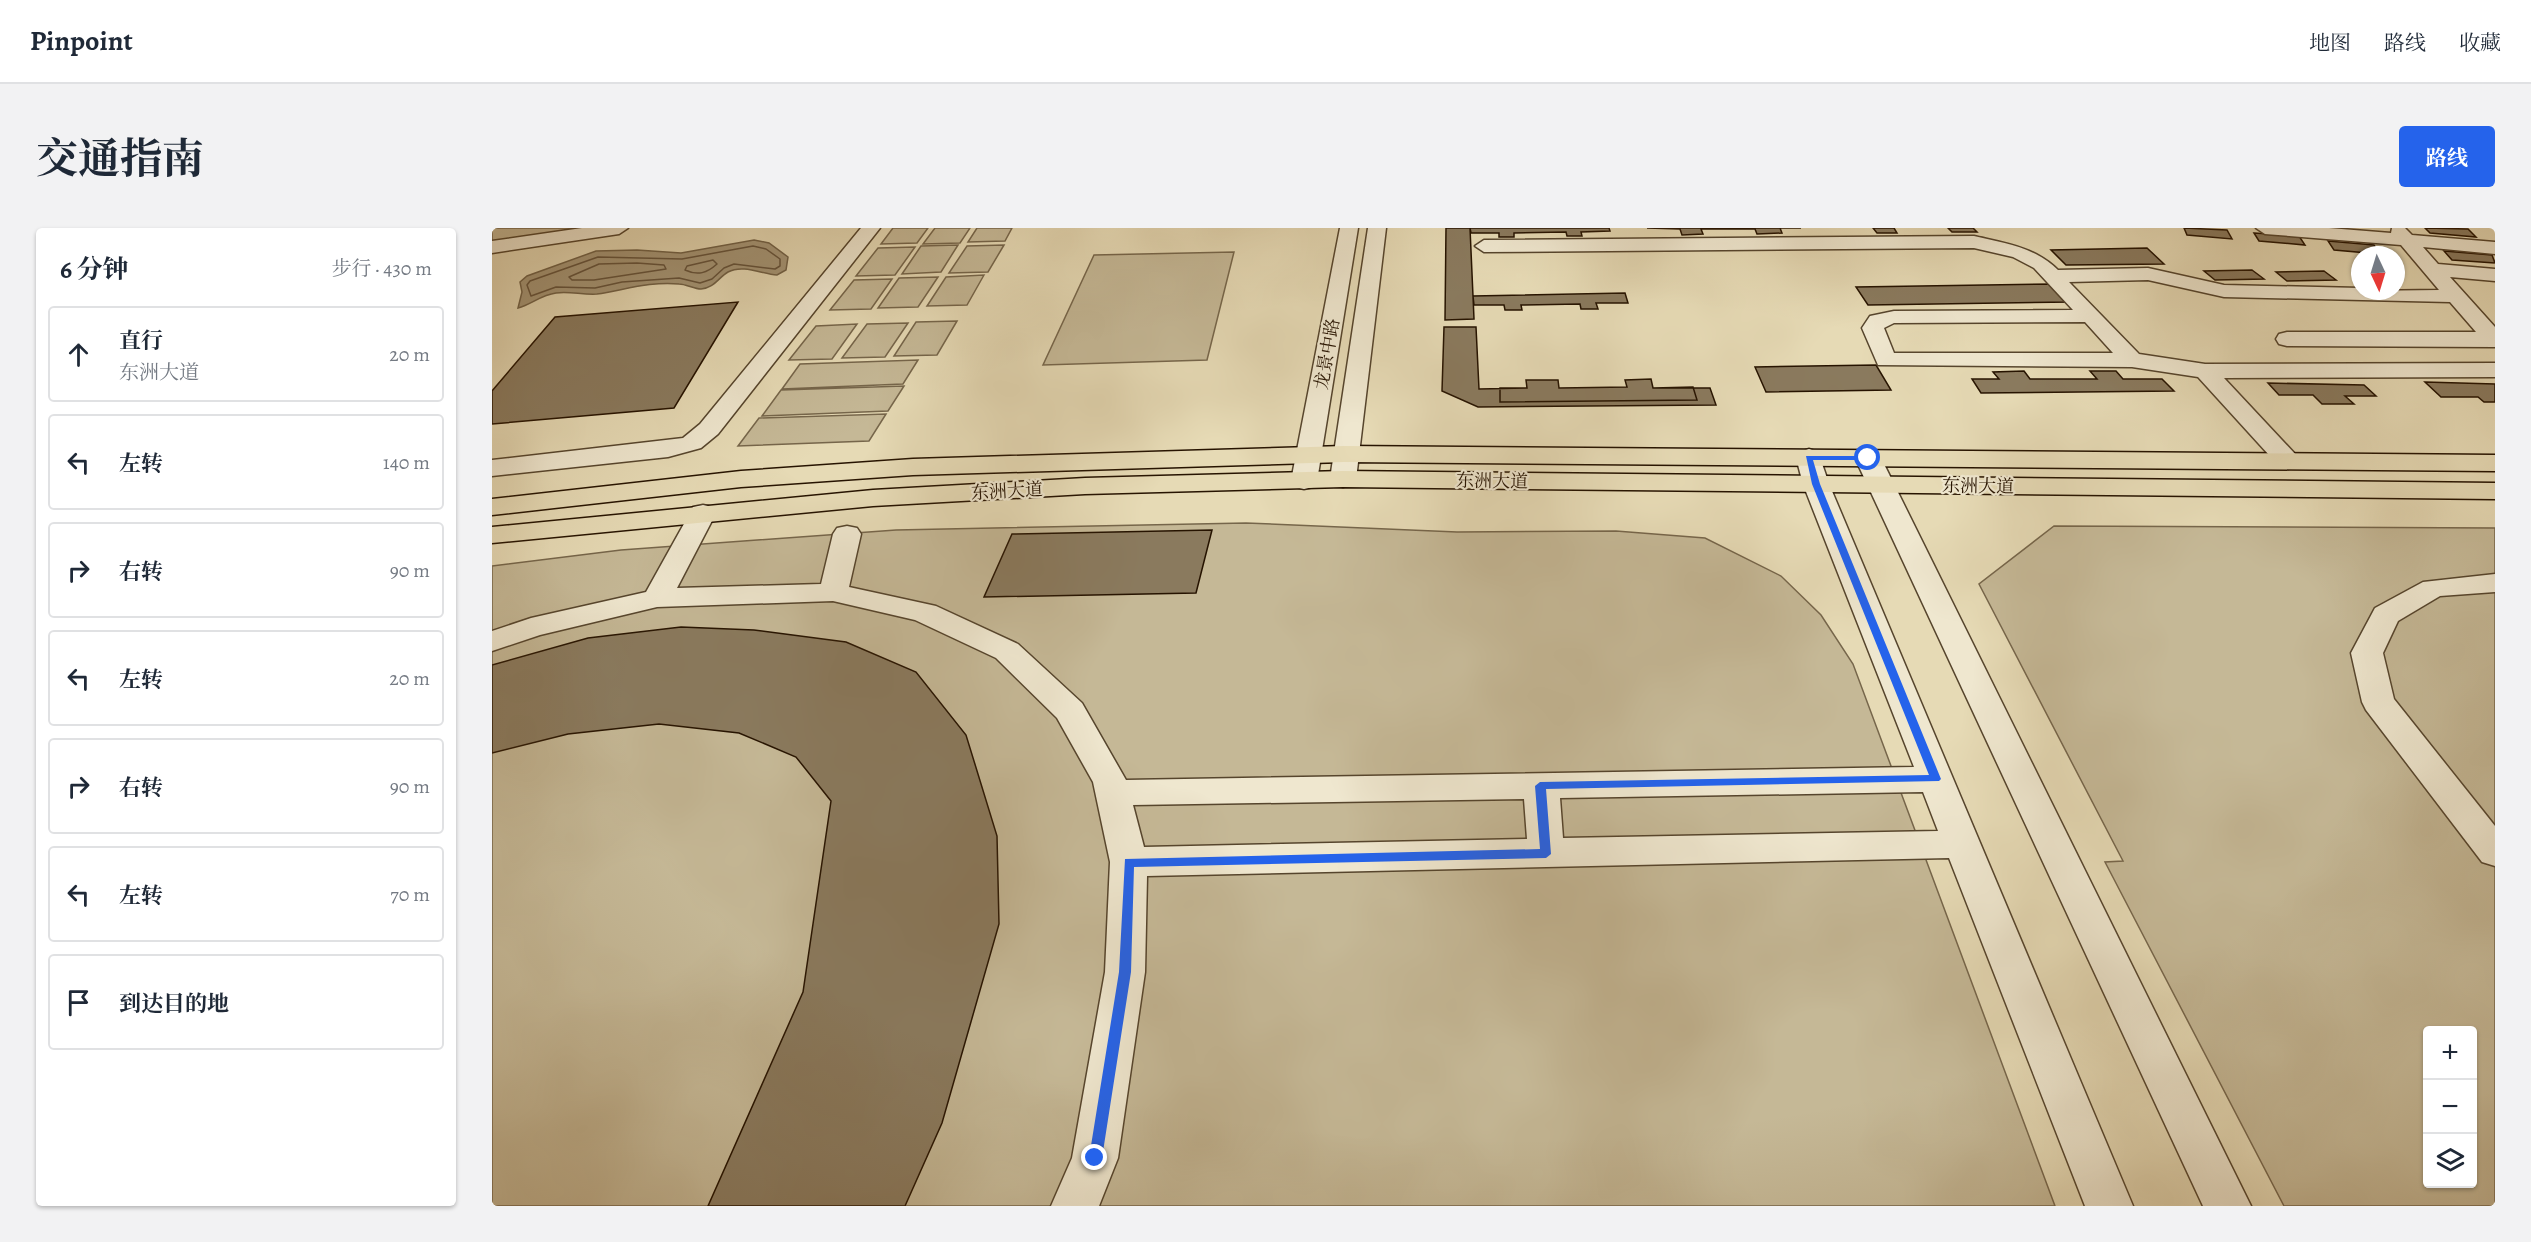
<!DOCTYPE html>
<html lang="zh">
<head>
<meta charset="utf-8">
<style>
	:root { --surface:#fff; --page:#f2f2f3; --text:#1f2937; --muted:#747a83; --line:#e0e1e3; --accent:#2563eb }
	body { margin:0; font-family:Alegreya,"Noto Serif SC",serif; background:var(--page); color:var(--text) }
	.controls { position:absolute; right:18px; bottom:18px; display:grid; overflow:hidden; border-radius:6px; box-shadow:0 2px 4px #0004 }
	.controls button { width:54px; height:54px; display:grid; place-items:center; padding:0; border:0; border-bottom:2px solid var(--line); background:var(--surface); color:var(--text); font:30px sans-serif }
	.compass { position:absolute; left:1859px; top:18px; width:54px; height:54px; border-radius:50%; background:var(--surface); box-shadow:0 2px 4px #0004; rotate:176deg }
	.stop { position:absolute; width:18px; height:18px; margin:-14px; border:4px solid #2563eb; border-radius:50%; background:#fff }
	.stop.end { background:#2563eb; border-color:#fff; box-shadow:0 2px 6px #0008 }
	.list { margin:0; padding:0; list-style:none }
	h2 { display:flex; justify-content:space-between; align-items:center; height:78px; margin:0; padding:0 24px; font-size:26px }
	h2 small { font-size:20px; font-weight:400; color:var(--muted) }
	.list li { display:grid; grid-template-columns:39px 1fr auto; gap:18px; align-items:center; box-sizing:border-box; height:96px; margin:0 12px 12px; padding:0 12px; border:2px solid var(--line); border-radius:6px }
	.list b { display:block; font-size:22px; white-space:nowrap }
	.list p { margin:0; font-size:20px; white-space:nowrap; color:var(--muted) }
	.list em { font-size:20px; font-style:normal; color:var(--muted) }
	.icon { flex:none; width:33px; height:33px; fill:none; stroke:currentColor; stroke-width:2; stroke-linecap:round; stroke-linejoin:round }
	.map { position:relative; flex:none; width:2003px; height:978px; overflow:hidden; border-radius:6px }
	header { display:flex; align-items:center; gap:36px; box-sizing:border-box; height:84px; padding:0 30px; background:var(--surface); border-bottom:2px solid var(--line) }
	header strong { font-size:28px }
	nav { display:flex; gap:33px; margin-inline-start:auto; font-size:21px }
	.intro { display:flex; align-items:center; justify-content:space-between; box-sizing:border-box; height:144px; padding:0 36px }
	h1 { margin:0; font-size:42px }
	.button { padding:15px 27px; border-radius:6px; background:var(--accent); color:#fff; font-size:21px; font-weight:700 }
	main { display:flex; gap:36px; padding:0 36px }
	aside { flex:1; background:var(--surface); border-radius:6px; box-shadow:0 2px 4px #0004 }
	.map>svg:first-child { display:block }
</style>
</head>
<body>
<header>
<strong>Pinpoint</strong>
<nav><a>地图</a><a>路线</a><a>收藏</a></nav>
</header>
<div class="intro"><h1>交通指南</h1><a class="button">路线</a></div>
<main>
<aside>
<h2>6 分钟<small>步行 · 430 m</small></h2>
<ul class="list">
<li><svg class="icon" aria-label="ahead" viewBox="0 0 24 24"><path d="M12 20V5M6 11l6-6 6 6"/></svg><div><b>直行</b><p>东洲大道</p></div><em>20 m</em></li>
<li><svg class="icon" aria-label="left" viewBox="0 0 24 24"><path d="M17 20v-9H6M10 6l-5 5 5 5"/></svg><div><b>左转</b></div><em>140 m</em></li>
<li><svg class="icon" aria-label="right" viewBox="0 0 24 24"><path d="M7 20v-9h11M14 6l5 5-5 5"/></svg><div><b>右转</b></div><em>90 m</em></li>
<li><svg class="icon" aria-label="left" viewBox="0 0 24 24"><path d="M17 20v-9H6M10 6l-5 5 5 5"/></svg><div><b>左转</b></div><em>20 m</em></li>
<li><svg class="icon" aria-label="right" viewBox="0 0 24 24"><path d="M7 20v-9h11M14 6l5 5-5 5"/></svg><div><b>右转</b></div><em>90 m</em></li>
<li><svg class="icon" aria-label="left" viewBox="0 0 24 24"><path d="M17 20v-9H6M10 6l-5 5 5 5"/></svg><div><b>左转</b></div><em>70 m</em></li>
<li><svg class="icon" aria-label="arrive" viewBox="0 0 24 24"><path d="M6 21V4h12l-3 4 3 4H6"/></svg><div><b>到达目的地</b></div></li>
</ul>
</aside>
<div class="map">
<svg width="2003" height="978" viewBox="0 0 2003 978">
	<rect width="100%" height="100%" fill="#e6dab5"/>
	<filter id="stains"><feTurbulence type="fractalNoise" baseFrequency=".00333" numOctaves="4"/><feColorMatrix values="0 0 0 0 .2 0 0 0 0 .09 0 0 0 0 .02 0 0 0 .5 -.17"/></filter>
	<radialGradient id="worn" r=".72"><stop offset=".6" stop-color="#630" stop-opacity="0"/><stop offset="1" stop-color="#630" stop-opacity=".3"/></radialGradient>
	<!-- green -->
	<path fill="#c5b896" stroke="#76664b" stroke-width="1.5" fill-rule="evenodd" d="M0,0H127L0,19Z
		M401,0H436L425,15L389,16Z
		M443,0H478L468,15L431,16Z
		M485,0H520L513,13L476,14Z
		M466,17L449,44L410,46L429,18Z
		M512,17L496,44L457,45L475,18Z
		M423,19L403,47L364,48L386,20Z
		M742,24L715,132L551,137L602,27Z
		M492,47L475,77L435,78L454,49Z
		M446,49L426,79L386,80L407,50Z
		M400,51L379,81L338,82L362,52Z
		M465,93L445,127L402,128L424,94Z
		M416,95L393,129L350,130L375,96Z
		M365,96L340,131L297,132L324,98Z
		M426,132L411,156L290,161L308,136Z
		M412,158L396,183L270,188L289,162Z
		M394,186L377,213L246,218L267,190Z
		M754,295L965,304L1124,303L1213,310L1289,348L1329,387L1361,436L1563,978H0V338L129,322L404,302Z
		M1562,298L2003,300V978H1792L1613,634L1631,633L1487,356ZM1936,802H1980V956H1936Z"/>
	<!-- water -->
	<path fill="#a59677" stroke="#726247" stroke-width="1.5" d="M262,12L277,15L296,29L294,42L285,47C270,46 251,36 236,44C226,50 222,60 209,61C202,61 194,56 187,56C159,53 132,62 105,66C91,67 77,63 64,65C49,67 40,76 26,80L30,64L28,54L35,48L104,23L145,22L189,25Z"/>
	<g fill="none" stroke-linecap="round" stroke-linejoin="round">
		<!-- shore -->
		<path stroke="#66543c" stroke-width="1.5" d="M261,18L274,21L288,31V38L283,41L242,36L232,40L220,51L208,55L187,50L130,54L103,60L64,59L39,68L35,57L38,53L106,29L190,31Z
			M221,32L225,36C215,45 206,48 193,42L195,38Z
			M145,35L172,37L174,41L102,52H80L77,49L107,36Z"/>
	</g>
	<!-- building -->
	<path fill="#8a7a5e" stroke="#261300" stroke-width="1.5" d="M954,0H978L982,91L953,92Z
		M978,0H1117L1118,3L1089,4L1090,8H1075L1074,4L1022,5V9H1007V5H979Z
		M1155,0H1309H1288L1290,5L1265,6L1263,1H1209L1211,6L1190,7L1188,1Z
		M1381,0H1402L1405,5H1385Z
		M1456,0H1481L1485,4H1460Z
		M1692,0L1735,2L1740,11L1695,7Z
		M1933,0L1976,1L1984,9L1938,5Z
		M1762,5L1807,8L1813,17L1767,13Z
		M1836,13L1882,17L1888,26L1842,22Z
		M1655,20L1672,36L1574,37L1559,22Z
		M1952,23L2000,27L2003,35L1960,32Z
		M1760,42L1772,51L1723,52L1712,43Z
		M1832,43L1844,52L1795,53L1784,44Z
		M1561,56L1578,74L1376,77L1364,59Z
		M1133,65L1136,75H1104L1106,81H1089L1088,76L1029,77L1030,82H1013L1012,77H982L981,68Z
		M246,74L182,180L0,196V163L63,89Z
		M952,99H984L987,161L1035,160L1034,152H1066L1067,160L1135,159L1133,152L1159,151L1161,160H1218L1224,177L986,179L950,163Z
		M1384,137L1399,162L1274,164L1263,139Z
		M1532,143L1538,151H1605L1598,143H1624L1631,151H1670L1682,163L1489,165L1480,151H1507L1501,144Z
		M1159,151L1161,160L1201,159L1205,172L1008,174V160H1035L1034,152H1066L1067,160L1135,159L1133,152Z
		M1933,154L2003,156V174H1992L1986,169H1949Z
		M1776,155L1872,157L1884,168H1853L1862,176H1830L1821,167H1787Z
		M720,302L704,365L492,369L520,306Z
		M189,399L262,402L354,414L424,444L474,507L505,608L507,696L450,895L413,978H216L311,764L339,573L304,529L247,505L167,496L76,506L0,525V437L96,410Z"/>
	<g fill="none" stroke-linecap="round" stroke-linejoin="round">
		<!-- minor casing -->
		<g stroke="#56452d" stroke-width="3">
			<path id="minor" d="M90,0H136L127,6L0,25V13Z
				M369,0H388L226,206L209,220L176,229L0,248V232L191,210L208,196Z
				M848,0H866L825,253L821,259L812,261L803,259L799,253Z
				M876,0H894L864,251L860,256L851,259L842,256L838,251Z
				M1764,0H1837L1899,5L1900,0H1913L1920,7L2003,14V26L1931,19L1946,36L2003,41V53L1958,49L2003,99V119L1795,118L1787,116L1784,111L1787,106L1795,104H1984L1958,74L1732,69L1656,52L1577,54L1647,126L1713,136L2003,135V149L1732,150L1805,228L1809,233L1805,238L1796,241L1787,238L1706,149L1640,139L1386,137L1370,100L1378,88L1402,83L1581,82L1542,40L1521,29L1482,20L992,24L983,18L992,12L1482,8C1512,15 1543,19 1566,42L1656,40L1732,57L1868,60V63L1947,62L1909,17L1773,6ZM1593,94L1621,125H1402L1392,100L1402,95Z
				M1317,221L1326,224L1337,256L1641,978H1593L1457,630L655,648L653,744L626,930L607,978H559L580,930L613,744L618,634L601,554L565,490L504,430L423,392L341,373L165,379L48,407L0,423V403L39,390L154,364L198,285L201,279L211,277L221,279L224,285L185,360L329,356L341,306L345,300L355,298L365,300L369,306L357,359L444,378L526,416L590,475L634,552L1422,539L1311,256L1304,229L1308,224ZM1431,564L1446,603L1071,610L1068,570ZM1032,571L1035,611L652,619L641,577Z
				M1376,222L1385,225L1389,230L1759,978H1711L1363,230L1367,225Z
				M2003,346V364L1948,368L1906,393L1891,425L1902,471L2003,598V638L1990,634L1874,482L1870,474L1859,425L1883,380L1931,354Z"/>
		</g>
		<!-- major casing -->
		<g stroke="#261300" stroke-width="3">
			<path id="major" d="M852,218L2003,227V243L852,234L421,247L249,259L0,287V271L249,243L421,231Z
				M851,243L2003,255V271L851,259L593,266L381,278L0,315V299L381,262L593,250Z"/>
		</g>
		<!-- minor -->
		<use href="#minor" fill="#efe7cf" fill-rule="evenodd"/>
		<!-- major -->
		<use href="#major" fill="#e6dab5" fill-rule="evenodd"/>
	</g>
	<!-- route -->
	<path fill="#2563eb" d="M1314,228H1376L1380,230L1376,232H1321L1328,256L1449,551L1447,553L1054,561L1059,626L1054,630L642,639L639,744L610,930L608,934H599L597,930L627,744L633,631L1048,621L1043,558L1048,554L1437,547L1320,256Z"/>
	<g text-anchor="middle" stroke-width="4.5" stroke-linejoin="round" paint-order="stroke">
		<!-- far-street labels -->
		<g font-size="18" fill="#261300" stroke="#efe7cf">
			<text transform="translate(835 126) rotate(-80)" y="6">龙景中路</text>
			<text transform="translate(1000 253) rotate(1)" y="6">东洲大道</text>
			<text transform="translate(1486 258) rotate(1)" y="6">东洲大道</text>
			<text transform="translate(515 263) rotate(-3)" y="6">东洲大道</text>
		</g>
	</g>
	<rect width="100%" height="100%" filter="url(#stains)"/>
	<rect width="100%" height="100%" fill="url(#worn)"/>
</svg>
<div class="controls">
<button>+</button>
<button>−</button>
<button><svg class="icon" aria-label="layers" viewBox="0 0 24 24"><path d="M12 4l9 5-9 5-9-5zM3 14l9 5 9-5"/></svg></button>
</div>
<svg class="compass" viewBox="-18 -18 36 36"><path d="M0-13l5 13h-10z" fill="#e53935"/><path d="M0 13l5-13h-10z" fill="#747a83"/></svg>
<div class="stop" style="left:1376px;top:230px"></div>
<div class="stop end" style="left:603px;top:930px"></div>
</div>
</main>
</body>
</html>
